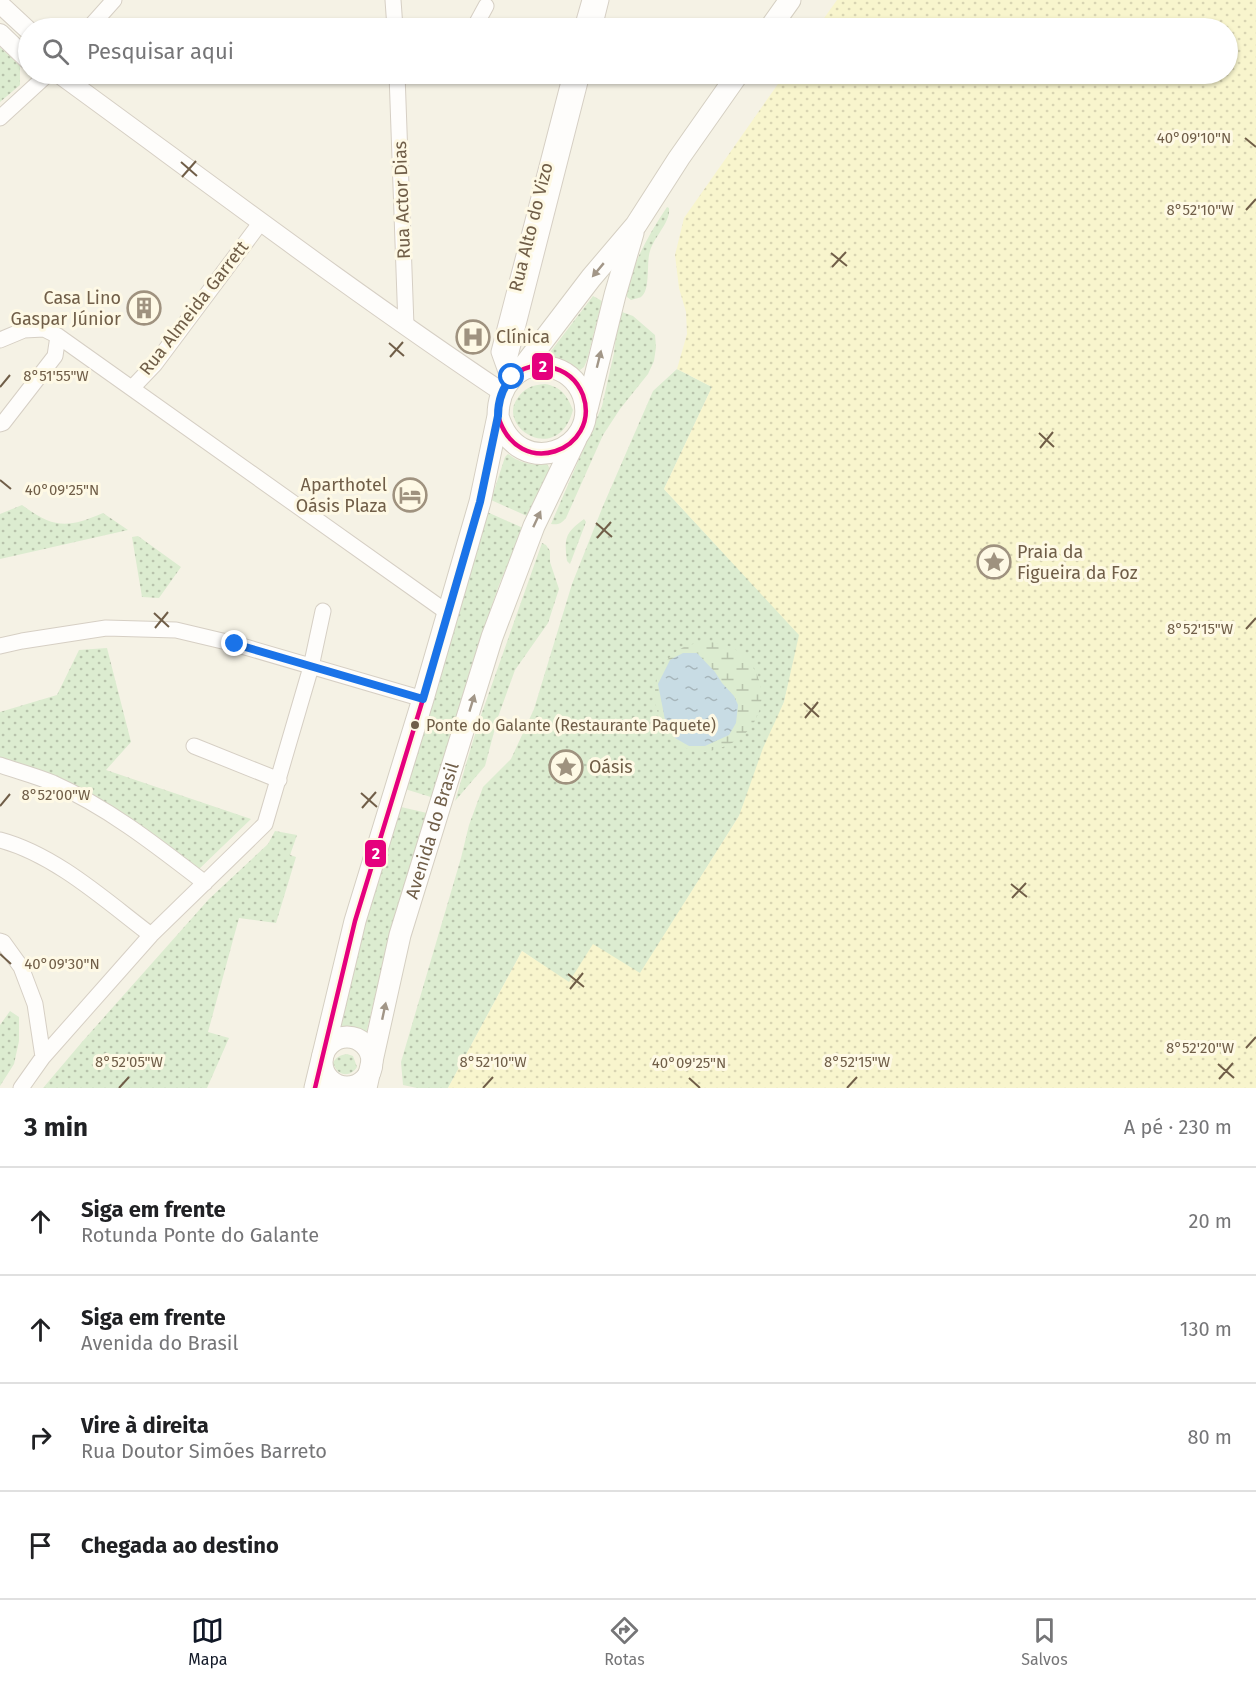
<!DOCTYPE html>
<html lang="pt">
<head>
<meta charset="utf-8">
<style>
	:root { --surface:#fff; --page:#f2f2f2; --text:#202124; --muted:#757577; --line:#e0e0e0; --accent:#111827 }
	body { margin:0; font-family:"Fira Sans",sans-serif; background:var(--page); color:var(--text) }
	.stop { position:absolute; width:18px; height:18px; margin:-14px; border:4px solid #1a73e8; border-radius:50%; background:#fff }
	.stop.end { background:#1a73e8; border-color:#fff; box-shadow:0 2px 6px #0008 }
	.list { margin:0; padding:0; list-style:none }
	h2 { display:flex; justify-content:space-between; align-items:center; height:78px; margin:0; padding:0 24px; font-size:26px }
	h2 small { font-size:20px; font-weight:400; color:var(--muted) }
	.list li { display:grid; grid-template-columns:39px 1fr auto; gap:18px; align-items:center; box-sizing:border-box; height:108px; padding:0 24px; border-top:2px solid var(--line) }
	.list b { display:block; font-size:22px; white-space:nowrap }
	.list p { margin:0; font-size:20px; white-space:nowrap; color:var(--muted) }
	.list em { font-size:20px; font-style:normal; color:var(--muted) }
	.icon { flex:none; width:33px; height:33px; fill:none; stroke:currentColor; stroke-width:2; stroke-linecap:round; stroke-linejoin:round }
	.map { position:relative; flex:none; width:1256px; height:1088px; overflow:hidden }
	.search { position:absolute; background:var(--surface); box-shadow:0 2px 4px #0004; left:18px; right:18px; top:18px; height:66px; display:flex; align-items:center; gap:15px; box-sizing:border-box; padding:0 21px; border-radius:33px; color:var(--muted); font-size:22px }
	.sheet { height:510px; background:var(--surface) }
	nav { display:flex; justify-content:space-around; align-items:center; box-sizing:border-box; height:84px; border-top:2px solid var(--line); background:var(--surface); font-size:16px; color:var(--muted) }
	nav a { display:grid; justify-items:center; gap:3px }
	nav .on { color:var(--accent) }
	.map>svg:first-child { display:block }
</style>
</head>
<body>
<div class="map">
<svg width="1256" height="1088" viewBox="0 0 1256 1088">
	<defs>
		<pattern id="green-dots" width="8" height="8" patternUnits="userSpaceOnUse" patternTransform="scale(1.5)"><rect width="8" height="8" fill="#dcecd0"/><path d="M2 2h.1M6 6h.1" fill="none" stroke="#b7c2ab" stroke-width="1.8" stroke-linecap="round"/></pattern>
		<pattern id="wetland-marsh" width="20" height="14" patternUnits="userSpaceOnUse" patternTransform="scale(1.5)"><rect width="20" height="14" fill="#dcecd0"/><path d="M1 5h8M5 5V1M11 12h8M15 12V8" fill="none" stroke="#b7c2ab"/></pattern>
		<pattern id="sand-dots" width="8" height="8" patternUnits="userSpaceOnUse" patternTransform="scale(1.5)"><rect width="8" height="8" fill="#f8f5cd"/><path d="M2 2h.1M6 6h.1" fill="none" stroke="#d8d4b2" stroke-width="1.8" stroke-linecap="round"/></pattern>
		<pattern id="water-ripples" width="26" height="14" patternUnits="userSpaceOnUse" patternTransform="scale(1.5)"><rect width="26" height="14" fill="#c8dce4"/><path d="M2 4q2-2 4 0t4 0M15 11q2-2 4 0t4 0" fill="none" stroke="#a7b6bb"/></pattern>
	</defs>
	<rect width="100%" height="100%" fill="#f5f2e5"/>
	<!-- green -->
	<path fill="url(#green-dots)" d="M0,47L20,66V85L0,102Z
		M667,207L669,208C671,222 654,237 650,251C646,262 651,290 641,297C639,298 633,299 631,300L627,297L625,293C634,261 649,234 667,207Z
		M593,296L602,301L587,360L584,367L580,370L574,369L551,357V351Z
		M622,312L633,316L655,335L656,347L654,361L648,374L620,409L603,435L566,518C561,524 558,525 551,524L602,406L614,353L618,317Z
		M677,369L712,387L664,489L800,635L784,702L739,816L640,974L569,983L522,951L448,1088H417L403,1085L401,1062L461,858L469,825L483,787L511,759L534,709L572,584L603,506L653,391Z
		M545,384C561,387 567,395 573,410C558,466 497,428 517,399C524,388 532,385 545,384Z
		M508,454C520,463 532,466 547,464L550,469L527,516L491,500L505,457Z
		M22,505C54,529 68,528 103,513L128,530L0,559V514Z
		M487,512L523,528L499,585L471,666L434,798L405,789Z
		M584,519L586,522L570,564L567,561C564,538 565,533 584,519Z
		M138,536L181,567L159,598L142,597L132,537Z
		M542,543L546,545L550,551V562L559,589L548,623L515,670L498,717L485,766L455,801L479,721Z
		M107,648L131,742L106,770L251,819L196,872L130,822L0,762V712L57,695L79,650Z
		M401,807L427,813L392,927L366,1034H361L355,1028L337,1030L366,922Z
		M275,831L297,835L290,855L296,857L276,923L239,918L208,1032L229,1038L207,1088H43L82,1042L209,899L268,844Z
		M10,1011L19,1017V1041L14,1064L0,1086V1025Z
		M347,1054L353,1056L357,1067C350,1078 337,1076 333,1063C336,1057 340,1055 347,1054Z"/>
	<!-- wetland -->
	<path fill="url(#wetland-marsh)" fill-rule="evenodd" d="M700,642C724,642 741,647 754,669C773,701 754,739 719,748C714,749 710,752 706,752C684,753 668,738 660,719C649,693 656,662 682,648C687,645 694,644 700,642ZM715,672C722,683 727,686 733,695C743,707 736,724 729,736L666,725L661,699Z"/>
	<!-- sand -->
	<path fill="url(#sand-dots)" d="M837,0H1256V1088H448L522,951L569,982L593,944L640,973L739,816L763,748L784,702L799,635L664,489L712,387L677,369L687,334L686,312L679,288L675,255L684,218L785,74H1228V28H817Z"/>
	<!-- water -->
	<path fill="url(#water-ripples)" d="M683,653H697L715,672L722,683L734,696L738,705L736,723L729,735L705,746H689L675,738L666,725L658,684L670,660Z"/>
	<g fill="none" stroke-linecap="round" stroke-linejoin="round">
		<!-- minor casing -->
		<g stroke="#d6cfc4" stroke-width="17">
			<path id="minor" d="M393,0L395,28
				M89,28L114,0
				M474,28L486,6
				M582,28L590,0
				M594,28L601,0
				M397,74L406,326
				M0,118L48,74
				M0,340L24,330L44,329L58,336L448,613
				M512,373L510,356L582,74
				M509,380L499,352L571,74
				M132,388L155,364L261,222
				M0,424L3,423L55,356L58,336
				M0,646L22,641L106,628L176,630L235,644L423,699
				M194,746L279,780
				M0,765C17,771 36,776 53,783C109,808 157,846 205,883
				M0,840C56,855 106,901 151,935
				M0,941L3,942L21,967L35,1004L43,1057
				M21,1088L43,1057L151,935L265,824L311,667L323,611"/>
		</g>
		<!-- tertiary casing -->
		<g stroke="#d6cfc4" stroke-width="20">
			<path id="tertiary" d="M0,4L28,30
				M0,33L28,60
				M59,74C206,181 351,291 502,392"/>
		</g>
		<!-- secondary casing -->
		<g stroke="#d5cfc2" stroke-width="23">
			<g id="secondary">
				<path d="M770,28L790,0"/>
				<path d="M520,371L591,278L636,225L679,158L738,74"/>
				<path d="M587,409L615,295L633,233"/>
				<circle cx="347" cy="1062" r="25"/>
				<path d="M315,1088L355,921L423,699L480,502L498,416C498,387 518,360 549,367C565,370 577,380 583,395C602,450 518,483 498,416"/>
				<path id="s1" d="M366,1088L400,935L492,637L534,526L576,439"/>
			</g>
		</g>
		<!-- minor -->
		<use href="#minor" stroke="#fefdfb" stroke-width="15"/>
		<!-- tertiary -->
		<use href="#tertiary" stroke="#fefdfb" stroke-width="18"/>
		<!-- secondary -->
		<use href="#secondary" stroke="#fefdfb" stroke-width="21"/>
		<!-- bus-1 casing -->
		<g stroke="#fef9e5" stroke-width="9">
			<path id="bus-1" d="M315,1088L355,921L423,699L480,502L498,416C498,387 518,360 549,367C565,370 577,380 583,395C602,450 518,483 498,416"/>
		</g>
		<!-- bus-1 -->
		<use href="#bus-1" stroke="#e5007d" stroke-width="4.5"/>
	</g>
	<!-- one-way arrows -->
	<defs><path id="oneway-solid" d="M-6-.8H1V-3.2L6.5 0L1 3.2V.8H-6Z" transform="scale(1.5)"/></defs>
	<g fill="#a29687">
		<use href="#oneway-solid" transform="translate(598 270) rotate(130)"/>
		<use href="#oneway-solid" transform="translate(599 359) rotate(-76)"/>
		<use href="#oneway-solid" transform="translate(537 519) rotate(-65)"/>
		<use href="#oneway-solid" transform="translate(472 703) rotate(-73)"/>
		<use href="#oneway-solid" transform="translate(384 1011) rotate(-78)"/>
	</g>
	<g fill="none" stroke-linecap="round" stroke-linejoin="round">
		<!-- route -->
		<path stroke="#1a73e8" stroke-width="8" d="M235,644L423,699L480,502L498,416C498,400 502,388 512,377"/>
	</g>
	<!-- ticks -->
	<path fill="none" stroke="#705e48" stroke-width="2" d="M1245,138L1256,147M181,162L197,176M182,177L196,161M1246,210L1256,199M831,253L847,266M832,267L846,252M389,343L404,356M390,357L403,342M0,387L10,375M1039,433L1054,447M1040,448L1053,432M0,480L11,489M596,523L612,537M597,538L611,522M154,613L169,627M155,628L168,612M1246,629L1256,618M804,703L819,717M805,718L818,702M361,793L377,807M0,806L10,794M362,808L376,792M1011,884L1027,897M1012,898L1026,883M0,954L11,964M568,974L584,987M570,989L583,973M1246,1048L1256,1037M1218,1064L1234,1078M689,1078L700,1088M1219,1079L1233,1063M119,1088L129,1077M483,1088L493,1077M847,1088L857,1077"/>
	<!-- icons -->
	<defs>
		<g id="building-ring" transform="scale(1.725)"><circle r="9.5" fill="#fef9e5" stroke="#9f927f" stroke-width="1.5"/><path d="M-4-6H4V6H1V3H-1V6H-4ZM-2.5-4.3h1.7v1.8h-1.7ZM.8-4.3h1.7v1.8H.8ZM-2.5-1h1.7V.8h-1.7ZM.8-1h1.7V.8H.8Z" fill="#9f927f"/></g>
		<g id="hospital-ring" transform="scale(1.725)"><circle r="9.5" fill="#fef9e5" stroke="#9f927f" stroke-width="1.5"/><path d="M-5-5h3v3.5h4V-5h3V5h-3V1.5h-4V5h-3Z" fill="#9f927f"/></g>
		<g id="hotel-ring" transform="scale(1.725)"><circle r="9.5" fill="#fef9e5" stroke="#9f927f" stroke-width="1.5"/><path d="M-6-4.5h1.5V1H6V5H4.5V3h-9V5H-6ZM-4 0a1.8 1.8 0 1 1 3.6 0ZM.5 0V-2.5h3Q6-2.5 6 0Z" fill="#9f927f"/></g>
		<g id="sight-ring" transform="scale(1.725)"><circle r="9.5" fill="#fef9e5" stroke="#9f927f" stroke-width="1.5"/><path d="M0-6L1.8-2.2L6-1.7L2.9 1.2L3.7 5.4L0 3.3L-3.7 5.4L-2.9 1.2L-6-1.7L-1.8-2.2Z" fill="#9f927f"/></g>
	</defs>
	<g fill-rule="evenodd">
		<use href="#building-ring" x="144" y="308"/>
		<use href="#hospital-ring" x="473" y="337"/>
		<use href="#hotel-ring" x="410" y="495"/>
		<use href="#sight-ring" x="994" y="562"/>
		<use href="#sight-ring" x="566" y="767"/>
	</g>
	<!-- markers -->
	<circle fill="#705e48" stroke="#fef9e5" stroke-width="2" cx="415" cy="725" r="5"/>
	<g text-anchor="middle" stroke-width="6" stroke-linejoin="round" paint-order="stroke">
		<!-- bus labels -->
		<g font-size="16" fill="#705e48" stroke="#fef9e5" text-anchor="start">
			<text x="426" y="731">Ponte do Galante (Restaurante Paquete)</text>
		</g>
		<!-- street labels -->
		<g font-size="18" fill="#705e48" stroke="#fef9e5">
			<text transform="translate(402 200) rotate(-92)" y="6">Rua Actor Dias</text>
			<text transform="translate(531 227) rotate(-76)" y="6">Rua Alto do Vizo</text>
			<text transform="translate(194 308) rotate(-52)" y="6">Rua Almeida Garrett</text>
			<text dy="6" stroke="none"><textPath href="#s1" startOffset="266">Avenida do Brasil</textPath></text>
		</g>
		<!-- poi labels -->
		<g font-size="18" fill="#705e48" stroke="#fef9e5" text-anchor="start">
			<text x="121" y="304" text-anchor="end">Casa Lino<tspan x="121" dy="21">Gaspar Júnior</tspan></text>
			<text x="496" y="343">Clínica</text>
			<text x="387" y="491" text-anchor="end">Aparthotel<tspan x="387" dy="21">Oásis Plaza</tspan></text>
			<text x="1017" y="558">Praia da<tspan x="1017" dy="21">Figueira da Foz</tspan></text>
			<text x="589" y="773">Oásis</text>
		</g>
	</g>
	<g font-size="15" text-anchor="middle" fill="#705e48" stroke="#fef9e5" stroke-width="6" stroke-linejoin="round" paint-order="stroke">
		<text x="1194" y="143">40°09'10"N</text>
		<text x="1200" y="215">8°52'10"W</text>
		<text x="56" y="381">8°51'55"W</text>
		<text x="62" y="495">40°09'25"N</text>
		<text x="1200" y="634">8°52'15"W</text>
		<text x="56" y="800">8°52'00"W</text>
		<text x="62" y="969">40°09'30"N</text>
		<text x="1200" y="1053">8°52'20"W</text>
		<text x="129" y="1067">8°52'05"W</text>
		<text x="493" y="1067">8°52'10"W</text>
		<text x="857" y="1067">8°52'15"W</text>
		<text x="689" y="1068">40°09'25"N</text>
	</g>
	<g stroke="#fef9e5" stroke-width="2">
		<rect x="531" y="352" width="23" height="29" rx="6" fill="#e5007d"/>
		<rect x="364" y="839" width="23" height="29" rx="6" fill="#e5007d"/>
	</g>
	<g font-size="16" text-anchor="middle" font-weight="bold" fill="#fff">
		<text x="543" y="372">2</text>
		<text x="376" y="859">2</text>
	</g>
</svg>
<div class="stop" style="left:512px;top:377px"></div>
<div class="stop end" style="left:235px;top:644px"></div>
<div class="search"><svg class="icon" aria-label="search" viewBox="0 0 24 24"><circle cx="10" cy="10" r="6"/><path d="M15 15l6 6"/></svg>Pesquisar aqui</div>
</div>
<section class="sheet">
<h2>3 min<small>A pé · 230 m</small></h2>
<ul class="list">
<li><svg class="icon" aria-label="ahead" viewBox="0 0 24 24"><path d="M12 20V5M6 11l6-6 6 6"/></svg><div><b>Siga em frente</b><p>Rotunda Ponte do Galante</p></div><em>20 m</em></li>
<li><svg class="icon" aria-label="ahead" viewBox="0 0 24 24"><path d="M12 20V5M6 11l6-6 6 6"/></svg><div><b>Siga em frente</b><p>Avenida do Brasil</p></div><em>130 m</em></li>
<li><svg class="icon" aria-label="right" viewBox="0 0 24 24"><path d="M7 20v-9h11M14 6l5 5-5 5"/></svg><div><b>Vire à direita</b><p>Rua Doutor Simões Barreto</p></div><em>80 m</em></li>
<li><svg class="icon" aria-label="arrive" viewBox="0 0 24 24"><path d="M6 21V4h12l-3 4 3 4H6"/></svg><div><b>Chegada ao destino</b></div></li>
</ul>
</section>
<nav>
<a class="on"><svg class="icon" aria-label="map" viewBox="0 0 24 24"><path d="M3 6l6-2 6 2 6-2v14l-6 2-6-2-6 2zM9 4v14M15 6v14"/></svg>Mapa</a>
<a><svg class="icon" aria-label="directions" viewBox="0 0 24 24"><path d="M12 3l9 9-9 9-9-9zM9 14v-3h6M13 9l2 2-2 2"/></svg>Rotas</a>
<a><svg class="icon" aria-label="saved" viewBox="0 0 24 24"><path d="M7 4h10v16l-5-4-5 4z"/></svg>Salvos</a>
</nav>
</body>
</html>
